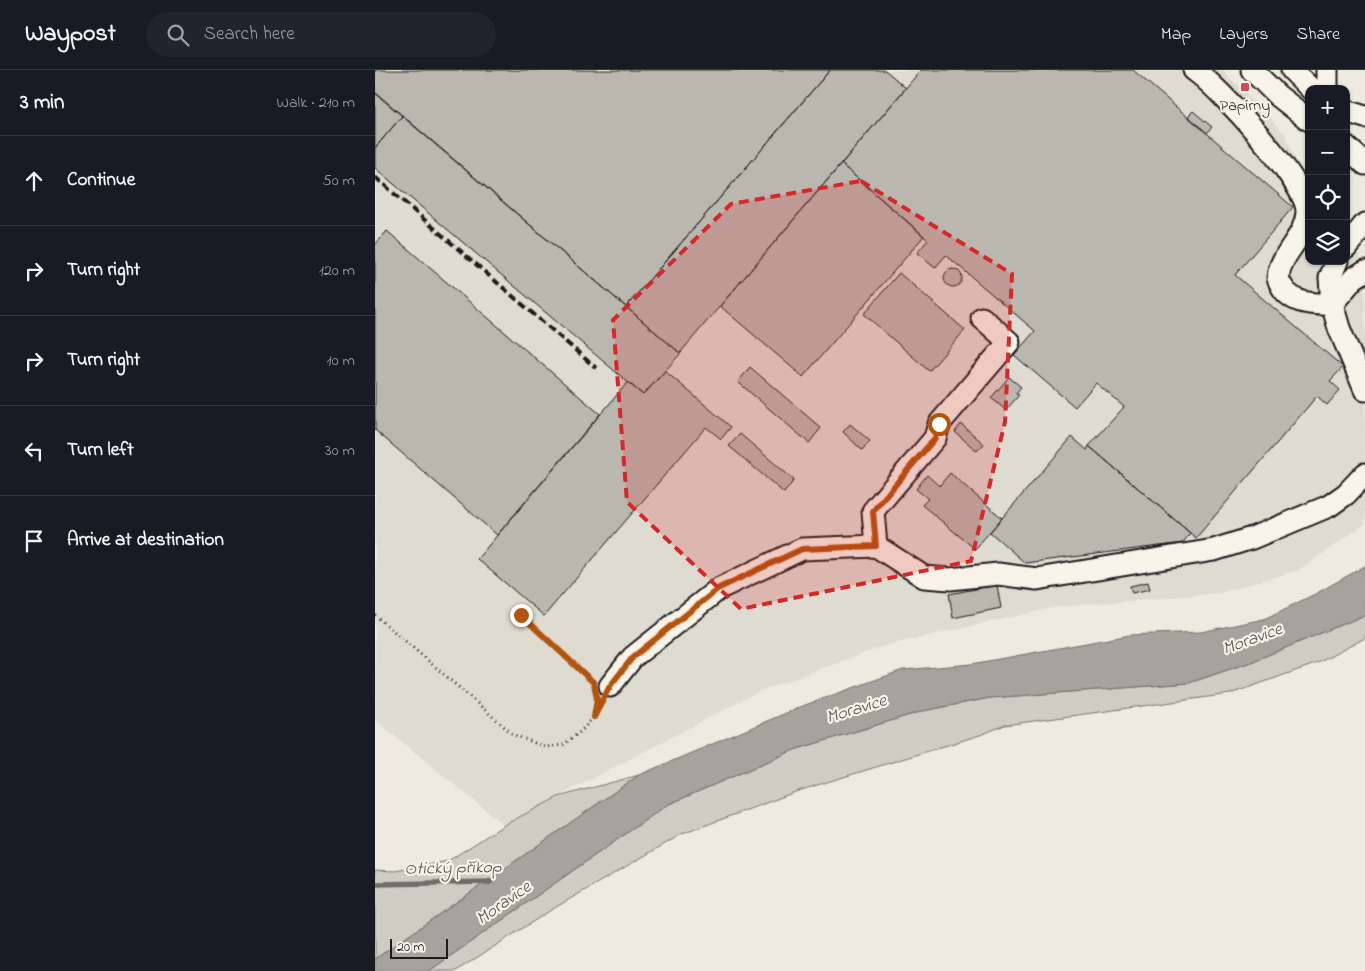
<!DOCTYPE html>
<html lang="en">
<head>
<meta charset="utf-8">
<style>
	:root { --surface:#171b24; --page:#20242c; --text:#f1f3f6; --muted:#9ea1a6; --line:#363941 }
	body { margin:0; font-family:"Indie Flower",sans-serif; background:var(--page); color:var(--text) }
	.controls { position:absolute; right:15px; top:15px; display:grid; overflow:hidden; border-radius:10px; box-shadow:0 1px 4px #0004 }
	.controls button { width:45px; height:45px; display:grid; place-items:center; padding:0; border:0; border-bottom:1px solid var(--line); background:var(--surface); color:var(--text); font:25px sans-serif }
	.scale { position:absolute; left:15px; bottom:12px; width:58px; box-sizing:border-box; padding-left:5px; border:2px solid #1c1c1c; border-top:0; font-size:14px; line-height:18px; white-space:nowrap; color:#1c1c1c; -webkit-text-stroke:4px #f7f3e8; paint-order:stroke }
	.stop { position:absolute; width:15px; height:15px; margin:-11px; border:4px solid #b45309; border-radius:50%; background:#fff }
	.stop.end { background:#b45309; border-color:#fff; box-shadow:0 1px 5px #0008 }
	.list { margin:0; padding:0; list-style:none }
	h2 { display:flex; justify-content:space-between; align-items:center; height:65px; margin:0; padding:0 20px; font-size:21px }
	h2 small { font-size:16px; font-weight:400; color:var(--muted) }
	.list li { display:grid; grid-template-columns:32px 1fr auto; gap:15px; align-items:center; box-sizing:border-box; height:90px; padding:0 20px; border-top:1px solid var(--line) }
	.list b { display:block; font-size:19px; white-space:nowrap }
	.list em { font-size:16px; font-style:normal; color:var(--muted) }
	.icon { flex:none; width:28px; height:28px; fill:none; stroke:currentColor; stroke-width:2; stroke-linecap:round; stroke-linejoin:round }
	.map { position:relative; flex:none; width:990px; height:901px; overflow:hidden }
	header { display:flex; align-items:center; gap:30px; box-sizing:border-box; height:70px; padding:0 25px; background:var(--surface); border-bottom:1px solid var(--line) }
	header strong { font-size:24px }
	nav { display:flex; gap:28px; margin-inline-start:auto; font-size:18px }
	.search { width:350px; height:45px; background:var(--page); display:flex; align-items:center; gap:12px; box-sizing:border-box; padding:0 18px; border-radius:28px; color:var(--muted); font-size:19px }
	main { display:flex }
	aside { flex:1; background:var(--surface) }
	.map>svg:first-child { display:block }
</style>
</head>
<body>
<header>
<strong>Waypost</strong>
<div class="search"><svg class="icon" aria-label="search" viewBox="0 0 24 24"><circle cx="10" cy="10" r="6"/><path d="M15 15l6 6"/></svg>Search here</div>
<nav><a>Map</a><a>Layers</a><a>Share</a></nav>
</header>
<main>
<aside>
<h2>3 min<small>Walk · 210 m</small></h2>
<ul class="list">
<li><svg class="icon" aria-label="ahead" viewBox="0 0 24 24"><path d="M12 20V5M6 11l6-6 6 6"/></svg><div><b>Continue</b></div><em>50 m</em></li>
<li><svg class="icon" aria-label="right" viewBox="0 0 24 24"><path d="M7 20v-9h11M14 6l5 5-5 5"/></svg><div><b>Turn right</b></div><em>120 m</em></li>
<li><svg class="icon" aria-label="right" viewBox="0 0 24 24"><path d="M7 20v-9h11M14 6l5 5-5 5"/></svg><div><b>Turn right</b></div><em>10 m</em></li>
<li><svg class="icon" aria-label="left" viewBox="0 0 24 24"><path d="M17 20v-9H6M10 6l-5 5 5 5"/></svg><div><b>Turn left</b></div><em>30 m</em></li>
<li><svg class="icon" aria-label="arrive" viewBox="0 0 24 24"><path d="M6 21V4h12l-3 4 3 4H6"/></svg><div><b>Arrive at destination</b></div></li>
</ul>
</aside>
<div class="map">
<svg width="990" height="901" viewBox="0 0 990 901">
	<rect width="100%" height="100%" fill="#eeeae0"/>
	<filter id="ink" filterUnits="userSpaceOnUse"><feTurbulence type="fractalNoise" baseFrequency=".02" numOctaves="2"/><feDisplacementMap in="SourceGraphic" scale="10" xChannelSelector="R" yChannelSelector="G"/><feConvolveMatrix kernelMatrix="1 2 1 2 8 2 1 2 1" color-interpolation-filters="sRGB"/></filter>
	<g filter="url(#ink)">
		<!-- built -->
		<path fill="#dedbd1" d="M0,0H848L910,64L922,93L934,110V191H971V166L990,194V454L924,500L845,523L682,537L512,575L385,621L129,755L0,650Z"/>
		<!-- green -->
		<path fill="#cfccc3" stroke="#767470" d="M990,545V568L943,593L855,624L630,655L605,665L423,721L307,764L176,840L81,901H54L292,735L419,680L548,641L615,628L814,613L876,592Z
			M264,705L0,889V800L20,801L73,791L129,755L183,727Z"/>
		<!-- water -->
		<path fill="#a6a39d" stroke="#6f6d69" d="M990,496V545L876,592L814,613L615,628L548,641L419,680L292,735L54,901H0V889L264,705L430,635L528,600L597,594L755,565L826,562L889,549L942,523Z"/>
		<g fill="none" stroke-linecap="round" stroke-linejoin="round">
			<!-- stream -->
			<path stroke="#6f6d69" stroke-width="5.5" d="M0,814L115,812"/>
		</g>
		<!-- building -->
		<path fill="#bab7af" stroke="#1c1c1c" d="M0,0H455L251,237L0,22Z
			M455,0H510L531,18L305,283L251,237Z
			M546,0H758L918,137L860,205L968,297L955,311L965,320L952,335L942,326L821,468L714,376L749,337L721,313L700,337L639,285L660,261L571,185L560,198L542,183L553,170L466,94Z
			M0,23L27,46L0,78Z
			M818,41L837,57L832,63L813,46Z
			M27,46L305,283L307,282L268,325L0,98V78Z
			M466,94L549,166L428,307L345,236Z
			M12,161L225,344L122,465L0,360V175Z
			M569 208a9 9 0 1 1 18 0a9 9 0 1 1-18 0Z
			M524,203L590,260L554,301L489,244Z
			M375,297L446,358L434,373L363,312Z
			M290,301L356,357L346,369L331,357L169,546L102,489L253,312L268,325Z
			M634,307L646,317L641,323L644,325L631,340L616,328Z
			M475,354L495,371L487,380L468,362Z
			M586,354L609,374L602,381L580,362Z
			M365,364L419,410L409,423L354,376Z
			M697,367L712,380L714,376L815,463L808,473L650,493L615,462Z
			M575,403L627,448L600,479L547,435L553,429L541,419L552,405L564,416Z
			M773,512L775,519L757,523L755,516Z
			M622,515L626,538L578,548L574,524Z"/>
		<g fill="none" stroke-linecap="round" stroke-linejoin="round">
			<!-- minor casing -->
			<g stroke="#1c1c1c" stroke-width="25">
				<path id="minor" d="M819,0C844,17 933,114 932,142C931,168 905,182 903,208C911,233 934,235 957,234L964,258L990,320
					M877,0L902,25L934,50
					M917,0L936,19
					M952,19V0
					M971,41L990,47
					M971,76L990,94
					M971,177L990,154
					M962,191L955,208L957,234L979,208L990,201
					M501,476L498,441L560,368L564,354L634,272L607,248
					M235,616L258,587L345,518L427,479L501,476L549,507L575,509L623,504L662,509L839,480L877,468L954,436L971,424L990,404"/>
			</g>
			<!-- path -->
			<path stroke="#1c1c1c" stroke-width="3" stroke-dasharray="1 4" stroke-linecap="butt" d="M0,545L139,665L170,677L188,675L205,662L219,647L226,634
				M146,545L217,611
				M219,643L222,629"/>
			<!-- minor -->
			<use href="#minor" stroke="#f7f3e8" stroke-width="21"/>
			<!-- rail -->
			<path stroke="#1c1c1c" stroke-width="4" stroke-dasharray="8 4" stroke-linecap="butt" d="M0,107L221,298"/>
		</g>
	</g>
	<g fill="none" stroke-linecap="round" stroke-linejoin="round" filter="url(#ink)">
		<!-- route -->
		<path stroke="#b45309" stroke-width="6" d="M146,545L219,613L222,629L219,647L235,616L258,587L344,518L427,479L501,476L498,441L560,368L564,354"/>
	</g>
	<!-- marked area -->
	<path fill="#d62828" fill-opacity="0.2" stroke="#d62828" stroke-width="4" stroke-dasharray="10 6" stroke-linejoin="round" d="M486,111L637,204L630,352L596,491L366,539L252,432L238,250L356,134Z"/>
	<!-- markers -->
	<rect fill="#d1495b" stroke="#f7f3e8" stroke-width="2" x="865" y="12" width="10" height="10" rx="2.5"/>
	<g text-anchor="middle" stroke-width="4.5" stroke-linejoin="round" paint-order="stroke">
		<!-- poi labels -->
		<g font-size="16" fill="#1c1c1c" stroke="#f7f3e8">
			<text x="870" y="40">Papírny</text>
		</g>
		<!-- water labels -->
		<g font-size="18" font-style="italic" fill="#535250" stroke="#f7f3e8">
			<text transform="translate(877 568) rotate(-20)" y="6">Moravice</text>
			<text transform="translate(481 638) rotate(-17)" y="6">Moravice</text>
			<text transform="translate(78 797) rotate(-1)" y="6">Otický příkop</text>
			<text transform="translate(128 832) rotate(-35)" y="6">Moravice</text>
		</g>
	</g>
</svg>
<div class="controls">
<button>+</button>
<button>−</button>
<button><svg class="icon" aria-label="locate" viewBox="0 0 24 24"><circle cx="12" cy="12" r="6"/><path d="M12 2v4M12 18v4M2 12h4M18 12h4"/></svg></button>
<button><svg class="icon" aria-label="layers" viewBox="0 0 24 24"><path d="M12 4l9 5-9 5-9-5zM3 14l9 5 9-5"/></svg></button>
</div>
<div class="scale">20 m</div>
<div class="stop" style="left:564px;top:354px"></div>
<div class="stop end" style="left:146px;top:545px"></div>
</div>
</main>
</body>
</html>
